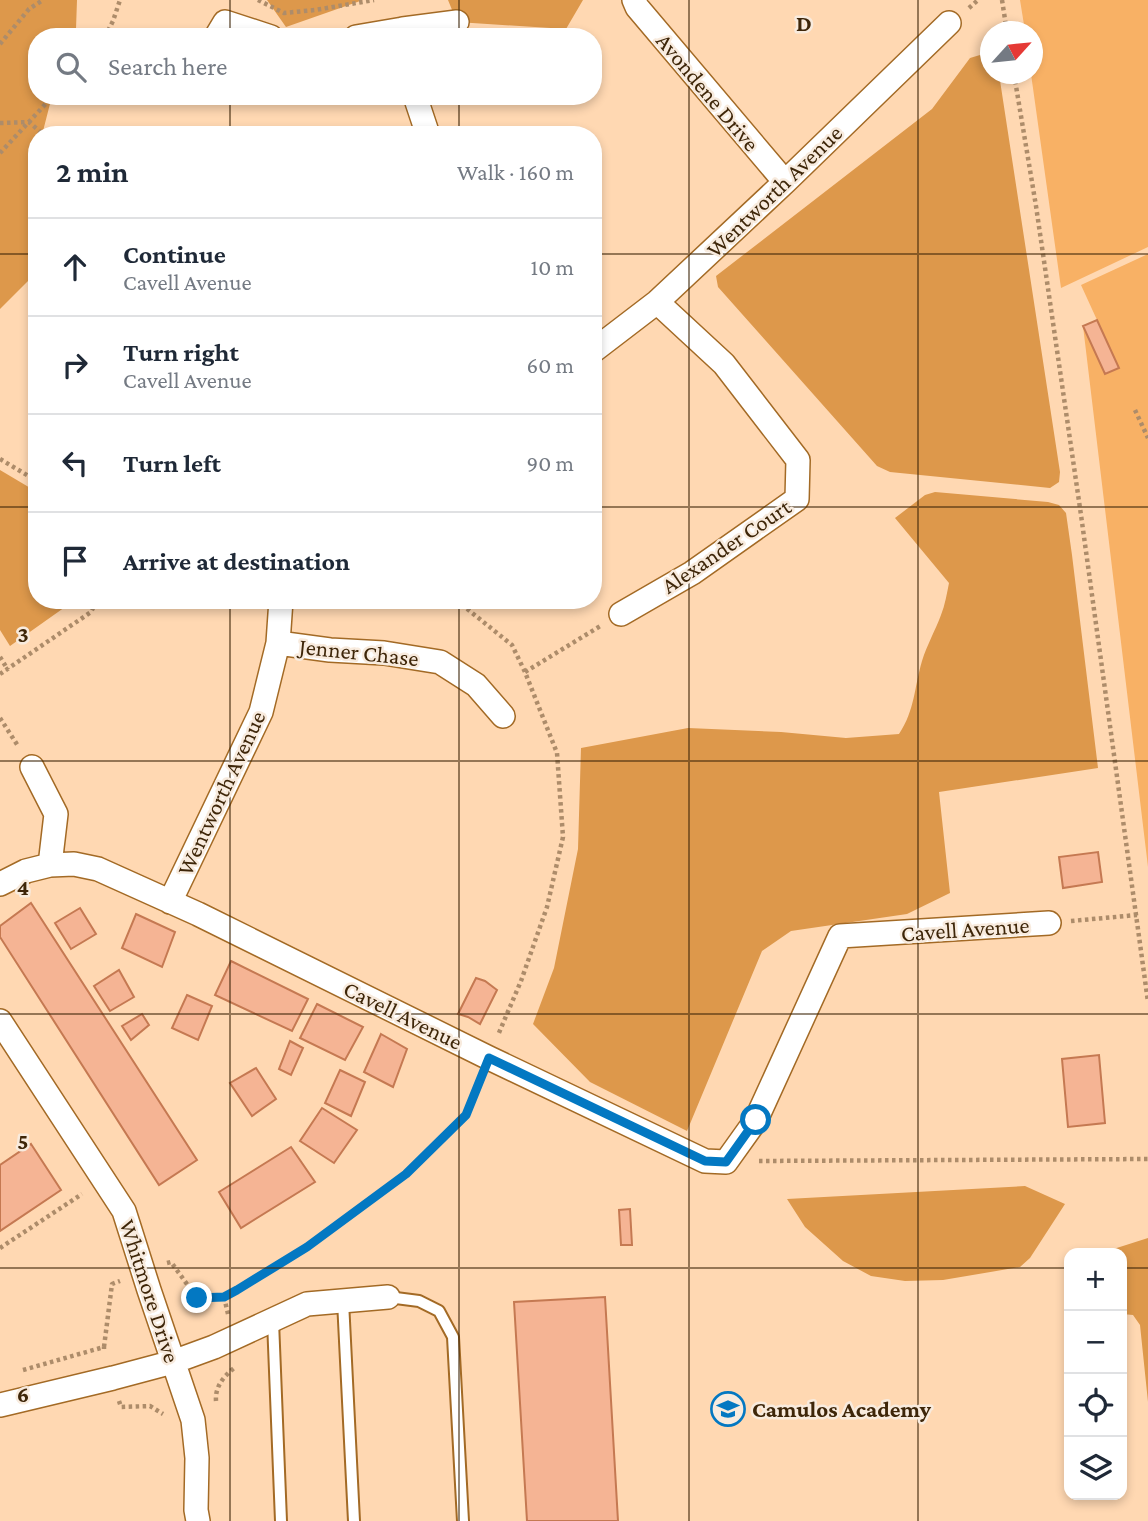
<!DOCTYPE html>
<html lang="en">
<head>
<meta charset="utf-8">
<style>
	:root { --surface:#fff; --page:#f2f2f3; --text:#1f2937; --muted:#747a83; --line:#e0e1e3 }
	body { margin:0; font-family:"Crimson Pro",serif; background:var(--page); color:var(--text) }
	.controls { position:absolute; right:21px; bottom:21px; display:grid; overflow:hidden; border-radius:14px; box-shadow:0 4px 10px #0003 }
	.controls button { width:63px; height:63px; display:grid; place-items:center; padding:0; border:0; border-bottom:2px solid var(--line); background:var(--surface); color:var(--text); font:35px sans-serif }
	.compass { position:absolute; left:980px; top:21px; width:63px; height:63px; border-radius:50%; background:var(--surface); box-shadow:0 4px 10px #0003; rotate:63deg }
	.stop { position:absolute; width:21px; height:21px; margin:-16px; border:5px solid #0378c2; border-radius:50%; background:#fff }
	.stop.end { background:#0378c2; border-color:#fff; box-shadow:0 2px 7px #0008 }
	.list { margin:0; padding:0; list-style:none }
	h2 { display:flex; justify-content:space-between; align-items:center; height:91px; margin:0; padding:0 28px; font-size:30px }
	h2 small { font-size:23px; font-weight:400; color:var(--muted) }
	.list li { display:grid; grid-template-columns:46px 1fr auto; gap:21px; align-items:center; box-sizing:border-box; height:98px; padding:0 28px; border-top:2px solid var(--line) }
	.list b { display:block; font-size:26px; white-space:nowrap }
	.list p { margin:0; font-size:23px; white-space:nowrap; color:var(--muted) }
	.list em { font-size:23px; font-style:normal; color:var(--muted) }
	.icon { flex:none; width:38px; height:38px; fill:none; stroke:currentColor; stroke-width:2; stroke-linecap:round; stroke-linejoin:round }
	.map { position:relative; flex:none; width:1148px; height:1521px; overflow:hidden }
	.search { position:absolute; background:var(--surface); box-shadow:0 4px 10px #0003; left:28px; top:28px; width:574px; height:77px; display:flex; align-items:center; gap:18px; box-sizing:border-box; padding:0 24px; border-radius:28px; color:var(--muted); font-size:26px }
	.panel { position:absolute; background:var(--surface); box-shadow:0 4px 10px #0003; left:28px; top:126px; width:574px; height:483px; border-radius:28px }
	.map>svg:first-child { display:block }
</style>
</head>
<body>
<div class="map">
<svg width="1148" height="1521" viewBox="0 0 1148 1521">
	<rect width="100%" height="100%" fill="#ffd8b2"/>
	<!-- green -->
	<path fill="#f8b165" d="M1020,0H1148V247L1061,288L1031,74H1032V32L1025,31Z
		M1148,254V867L1083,326L1097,320L1081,285Z"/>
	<!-- forest -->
	<path fill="#dd984b" d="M0,0H77L76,29L73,37H37V96H52L42,135H37V272L0,309Z
		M267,0H363L286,27Z
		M448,0H583L566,29L457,22Z
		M980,55L990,59V74H999L1060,472L1059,482L1050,488L890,472L877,466L718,287L716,276L932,109L970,58Z
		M0,470L37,492V600H75L10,646L0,630Z
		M935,492L1048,502L1059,505L1066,513L1072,555L1098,768L939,792L950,893L907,914L791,931L762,951L687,1131L590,1082L533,1024L554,968L578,849L581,748L688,728L781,732L846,738L899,734C915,710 914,688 922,661C927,645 935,631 941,615C945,605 947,593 949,583L895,518L925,495Z
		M1025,1186L1065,1204L1030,1258L1020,1267L943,1280L905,1281L871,1276L843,1261L805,1227L787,1199Z
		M1148,1238V1402L1140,1325L1133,1315L1122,1314V1253H1101Z"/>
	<!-- building -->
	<path fill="#f5b494" stroke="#c57952" stroke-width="2" d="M1097,320L1119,368L1105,374L1083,326Z
		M1098,852L1102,882L1063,888L1059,857Z
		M31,903L197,1160L159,1185L0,937V926Z
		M80,908L96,934L71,949L55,923Z
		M136,914L175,932L162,967L122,948Z
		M231,961L308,999L292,1031L215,995Z
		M119,970L134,997L110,1011L94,986Z
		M476,978L485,981L497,990L480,1024L468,1017L458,1014Z
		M187,995L212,1006L198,1040L172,1028Z
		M317,1004L363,1027L345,1060L300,1038Z
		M142,1014L149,1025L131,1040L122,1026Z
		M381,1034L407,1049L393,1087L364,1072Z
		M290,1041L303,1048L291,1075L279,1069Z
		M1099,1055L1105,1123L1068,1127L1062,1059Z
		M256,1068L276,1099L252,1116L230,1083Z
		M340,1070L365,1082L351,1116L325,1103Z
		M322,1108L357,1130L334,1163L300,1141Z
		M31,1144L61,1190L0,1231V1165Z
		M291,1147L315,1182L241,1228L219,1192Z
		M630,1209L632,1245H621L619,1210Z
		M605,1297L618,1521H527L514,1302Z"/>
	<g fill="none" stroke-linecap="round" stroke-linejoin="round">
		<!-- lane casing -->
		<g stroke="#a36a25" stroke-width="14">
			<path id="lane" d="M388,1297L419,1301L439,1311L453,1337L463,1521
				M343,1301L354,1521
				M273,1321L281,1521"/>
		</g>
		<!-- street casing -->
		<g stroke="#a36a25" stroke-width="26">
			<path id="street" d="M634,0L637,7L785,182
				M403,29L457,22
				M216,37L225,22L271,37
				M356,37L403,29L404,37
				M415,96L428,135
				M593,351L657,302L785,182L949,23
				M621,614L692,573L797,499L798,460L724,364L657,302
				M278,643L330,650L384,653L440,662L476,685L503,716
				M32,767L56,814L50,865
				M0,884L26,871L50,865L74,864L98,869L198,914L489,1058L705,1161L726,1162L756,1120L840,936L1049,923
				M170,902L261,712L278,643L281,600
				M0,1021L124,1211L149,1290L193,1420L197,1458L196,1510L198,1521
				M0,1405L113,1378L173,1362L214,1347L307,1304L388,1297"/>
		</g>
		<!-- path -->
		<path stroke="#ad8c6a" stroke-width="4.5" stroke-dasharray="3.5 3.5" stroke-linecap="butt" d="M258,0L284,13L315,10L374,0
			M1002,0L1007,32
			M969,8L978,0
			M105,37L113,21L120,0
			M0,44L29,9L43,0
			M1014,74L1036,206L1081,515L1148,1002
			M0,123L29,122L44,135
			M0,153L53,96
			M1135,410L1148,438
			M0,459L37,481
			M448,600L466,608L512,645L525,672L557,753L563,837L547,907L521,981L498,1035
			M0,657L8,670
			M525,672L602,625
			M0,674L91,612L97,600
			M0,718L18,746
			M1071,921L1137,915
			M759,1161L1148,1159
			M0,1248L82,1194
			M167,1263L171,1262L197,1298L224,1297L237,1290L307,1247L406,1174L466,1115L480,1079
			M224,1297L228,1314
			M104,1347L112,1284L120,1281
			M23,1370L104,1347V1349
			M119,1401L121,1407L150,1406L163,1414
			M216,1401C215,1387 223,1377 234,1368"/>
		<!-- lane -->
		<use href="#lane" stroke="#fff" stroke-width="10"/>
		<!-- street -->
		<use href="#street" stroke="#fff" stroke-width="23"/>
	</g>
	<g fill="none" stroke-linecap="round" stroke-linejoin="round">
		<!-- route -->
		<path stroke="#0378c2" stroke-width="9" d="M197,1298L224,1297L237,1290L307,1247L406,1174L466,1115L489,1058L705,1161L726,1162L756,1120"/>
	</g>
	<!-- grid -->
	<path fill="none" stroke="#3e2609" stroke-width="2" stroke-opacity="0.55" d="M230,0V37M459,0V37M689,0V1521M918,0V1521M230,96V135M459,96V135M0,254H37M593,254H1148M0,507H37M593,507H1148M230,600V1521M459,600V1521M0,761H1148M0,1014H1148M0,1268H1069M1122,1268H1148"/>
	<!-- icons -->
	<defs>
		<g id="school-ring" transform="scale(1.75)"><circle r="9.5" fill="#f8ebde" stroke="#0378c2" stroke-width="1.5"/><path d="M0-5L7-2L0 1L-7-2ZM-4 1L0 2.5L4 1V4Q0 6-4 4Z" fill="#0378c2"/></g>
	</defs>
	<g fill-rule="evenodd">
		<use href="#school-ring" x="728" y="1409"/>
	</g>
	<g text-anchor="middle" stroke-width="5" stroke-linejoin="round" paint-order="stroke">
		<!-- street labels -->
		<g font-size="23" fill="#3e2609" stroke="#f8ebde">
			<text transform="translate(708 92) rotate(50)" y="8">Avondene Drive</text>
			<text transform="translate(774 191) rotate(-44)" y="8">Wentworth Avenue</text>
			<text transform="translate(726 546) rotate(-34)" y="8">Alexander Court</text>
			<text transform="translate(359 652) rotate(6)" y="8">Jenner Chase</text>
			<text transform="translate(221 793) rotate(-65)" y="8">Wentworth Avenue</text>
			<text transform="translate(965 929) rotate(-4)" y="8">Cavell Avenue</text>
			<text transform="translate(403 1015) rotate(26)" y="8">Cavell Avenue</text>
			<text transform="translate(150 1291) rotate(72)" y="8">Whitmore Drive</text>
		</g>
		<!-- poi labels -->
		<g font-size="23" font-weight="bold" fill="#3e2609" stroke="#f8ebde" text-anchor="start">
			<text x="752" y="1417">Camulos Academy</text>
		</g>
	</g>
	<g font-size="23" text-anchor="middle" font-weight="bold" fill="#3e2609" stroke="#f8ebde" stroke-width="5" stroke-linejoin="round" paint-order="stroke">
		<text x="804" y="31">D</text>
		<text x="23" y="642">3</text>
		<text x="23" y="895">4</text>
		<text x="23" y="1149">5</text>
		<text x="23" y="1402">6</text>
	</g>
</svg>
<div class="controls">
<button>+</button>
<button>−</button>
<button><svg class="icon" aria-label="locate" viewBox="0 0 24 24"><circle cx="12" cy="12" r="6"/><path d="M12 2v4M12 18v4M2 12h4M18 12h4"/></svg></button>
<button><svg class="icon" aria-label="layers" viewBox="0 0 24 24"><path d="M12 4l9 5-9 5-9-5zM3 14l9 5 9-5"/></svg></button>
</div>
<svg class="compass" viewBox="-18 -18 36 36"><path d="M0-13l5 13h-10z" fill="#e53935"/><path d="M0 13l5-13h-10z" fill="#747a83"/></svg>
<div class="stop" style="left:756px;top:1120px"></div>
<div class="stop end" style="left:197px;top:1298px"></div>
<div class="search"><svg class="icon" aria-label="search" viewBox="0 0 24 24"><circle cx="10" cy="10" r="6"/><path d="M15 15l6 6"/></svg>Search here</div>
<section class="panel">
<h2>2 min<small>Walk · 160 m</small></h2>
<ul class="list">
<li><svg class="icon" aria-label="ahead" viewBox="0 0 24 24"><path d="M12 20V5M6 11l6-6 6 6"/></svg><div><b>Continue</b><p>Cavell Avenue</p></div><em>10 m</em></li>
<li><svg class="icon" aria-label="right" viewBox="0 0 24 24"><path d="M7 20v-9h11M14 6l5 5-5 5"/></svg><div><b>Turn right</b><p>Cavell Avenue</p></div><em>60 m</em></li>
<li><svg class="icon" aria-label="left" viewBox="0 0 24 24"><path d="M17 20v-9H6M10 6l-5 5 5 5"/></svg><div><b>Turn left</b></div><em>90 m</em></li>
<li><svg class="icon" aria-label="arrive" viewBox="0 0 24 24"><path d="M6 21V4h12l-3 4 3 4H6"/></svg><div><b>Arrive at destination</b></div></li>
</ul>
</section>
</div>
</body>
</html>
